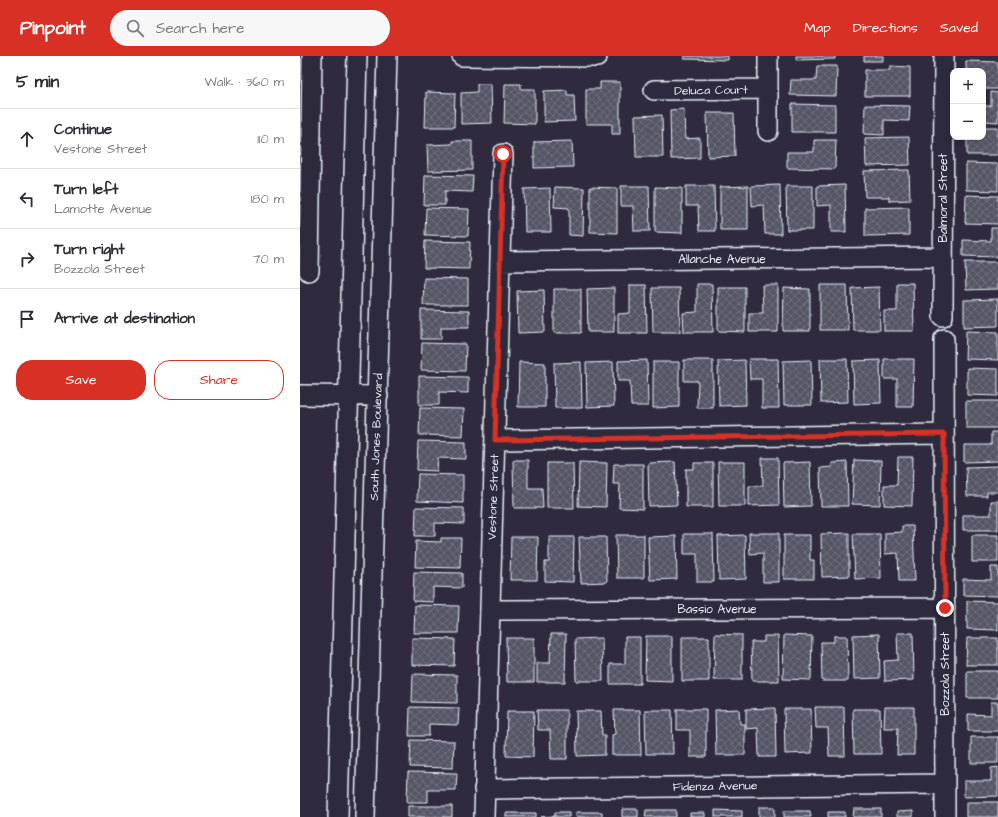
<!DOCTYPE html>
<html lang="en">
<head>
<meta charset="utf-8">
<style>
	:root { --surface:#fff; --page:#f7f7f7; --text:#2b2b33; --muted:#7c7c81; --line:#e1e1e2; --accent:#d93025 }
	body { margin:0; font-family:"Architects Daughter",sans-serif; background:var(--page); color:var(--text) }
	.controls { position:absolute; right:12px; top:12px; display:grid; overflow:hidden; border-radius:8px; box-shadow:0 2px 6px #0003 }
	.controls button { width:36px; height:36px; display:grid; place-items:center; padding:0; border:0; border-bottom:1px solid var(--line); background:var(--surface); color:var(--text); font:20px sans-serif }
	.stop { position:absolute; width:12px; height:12px; margin:-9px; border:3px solid #d93025; border-radius:50%; background:#fff }
	.stop.end { background:#d93025; border-color:#fff; box-shadow:0 1px 4px #0008 }
	.list { margin:0; padding:0; list-style:none }
	h2 { display:flex; justify-content:space-between; align-items:center; height:52px; margin:0; padding:0 16px; font-size:17px }
	h2 small { font-size:13px; font-weight:400; color:var(--muted) }
	.list li { display:grid; grid-template-columns:26px 1fr auto; gap:12px; align-items:center; box-sizing:border-box; height:60px; padding:0 16px; border-top:1px solid var(--line) }
	.list b { display:block; font-size:15px; white-space:nowrap }
	.list p { margin:0; font-size:13px; white-space:nowrap; color:var(--muted) }
	.list em { font-size:13px; font-style:normal; color:var(--muted) }
	.actions { display:flex; gap:8px; padding:12px 16px }
	.actions a { flex:1; padding:9px 0; border:1px solid var(--accent); border-radius:16px; text-align:center; font-size:14px; color:var(--accent) }
	.actions .main { background:var(--accent); color:#fff }
	.icon { flex:none; width:22px; height:22px; fill:none; stroke:currentColor; stroke-width:2; stroke-linecap:round; stroke-linejoin:round }
	.map { position:relative; flex:none; width:698px; height:761px; overflow:hidden }
	header { display:flex; align-items:center; gap:24px; box-sizing:border-box; height:56px; padding:0 20px; background:var(--accent); color:#fff }
	header strong { font-size:19px }
	nav { display:flex; gap:22px; margin-inline-start:auto; font-size:14px }
	.search { width:280px; height:36px; background:var(--page); display:flex; align-items:center; gap:10px; box-sizing:border-box; padding:0 14px; border-radius:22px; color:var(--muted); font-size:15px }
	main { display:flex }
	aside { flex:1; background:var(--surface) }
	.map>svg:first-child { display:block }
</style>
</head>
<body>
<header>
<strong>Pinpoint</strong>
<div class="search"><svg class="icon" aria-label="search" viewBox="0 0 24 24"><circle cx="10" cy="10" r="6"/><path d="M15 15l6 6"/></svg>Search here</div>
<nav><a>Map</a><a>Directions</a><a>Saved</a></nav>
</header>
<main>
<aside>
<h2>5 min<small>Walk · 360 m</small></h2>
<ul class="list">
<li><svg class="icon" aria-label="ahead" viewBox="0 0 24 24"><path d="M12 20V5M6 11l6-6 6 6"/></svg><div><b>Continue</b><p>Vestone Street</p></div><em>110 m</em></li>
<li><svg class="icon" aria-label="left" viewBox="0 0 24 24"><path d="M17 20v-9H6M10 6l-5 5 5 5"/></svg><div><b>Turn left</b><p>Lamotte Avenue</p></div><em>180 m</em></li>
<li><svg class="icon" aria-label="right" viewBox="0 0 24 24"><path d="M7 20v-9h11M14 6l5 5-5 5"/></svg><div><b>Turn right</b><p>Bozzola Street</p></div><em>70 m</em></li>
<li><svg class="icon" aria-label="arrive" viewBox="0 0 24 24"><path d="M6 21V4h12l-3 4 3 4H6"/></svg><div><b>Arrive at destination</b></div></li>
</ul>
<div class="actions"><a class="main">Save</a><a>Share</a></div>
</aside>
<div class="map">
<svg width="698" height="761" viewBox="0 0 698 761">
	<defs>
		<pattern id="building-cross-hatch" width="8" height="8" patternUnits="userSpaceOnUse"><rect width="8" height="8" fill="#575565"/><path d="M0 0l8 8M0 8l8-8" fill="none" stroke="#6f6e7c"/></pattern>
	</defs>
	<rect width="100%" height="100%" fill="#2f2a3d"/>
	<filter id="ink" filterUnits="userSpaceOnUse"><feTurbulence type="fractalNoise" baseFrequency=".025" numOctaves="2"/><feDisplacementMap in="SourceGraphic" scale="8" xChannelSelector="R" yChannelSelector="G"/><feConvolveMatrix kernelMatrix="1 2 1 2 8 2 1 2 1" color-interpolation-filters="sRGB"/></filter>
	<g filter="url(#ink)">
		<!-- building -->
		<path fill="url(#building-cross-hatch)" stroke="#e8f1f8" d="M384,0H428V4L384,3Z
			M496,0H535V3L496,4Z
			M564,0H583V5H564Z
			M666,5L698,6V33H683V15H666Z
			M517,10H537L536,40L490,39L491,24H516Z
			M590,10L610,11V40H565V14H590Z
			M300,26H320V78H312V68H286V33H300Z
			M177,28H191L192,67L161,68V37L177,36Z
			M205,28H221V33H235V68L204,67Z
			M267,34V39H274L275,65L244,66V35Z
			M126,36L155,37L154,71H125Z
			M691,36L698,37V66L683,65V50H691Z
			M492,48L535,49V76H492Z
			M565,49L610,50L609,65L584,64V79L564,78Z
			M384,53L385,83L400,82V102L371,103L370,54Z
			M407,57H434L435,100L408,101Z
			M362,59L363,101H336L335,60Z
			M683,71H698V99H667V81H683Z
			M609,81L610,109L566,110L565,82Z
			M514,84H536L535,113L487,112V96H514Z
			M152,85H172V114L128,115L127,89L152,88Z
			M272,85L273,111L234,112V86Z
			M666,107L698,108V135L666,134Z
			M609,114L610,144L589,145V141H565L564,115Z
			M125,119L173,120L172,136L145,135V149H124Z
			M480,129L481,178H465L464,149L452,150L451,130Z
			M545,129L546,176H531V149L517,150V130Z
			M321,130H349L350,175H334L333,150H321Z
			M386,130H414L415,175H399L398,150H386Z
			M448,130V174H420V131Z
			M486,130H513V174H487Z
			M255,131L284,132L283,180L269,179V152L254,151Z
			M290,131L317,132V177L290,176Z
			M355,131L382,132V177L355,176Z
			M250,132L251,176H225L224,133Z
			M666,139L698,140V168L665,167Z
			M609,151V179L565,180V152Z
			M126,152L169,153L168,180L125,179Z
			M691,172H698V201L663,200V184L691,185Z
			M125,185L170,186L169,213L124,212Z
			M665,206H698V233L666,234Z
			M124,222L168,223V249H123Z
			M597,227H613L614,275H584V255H597Z
			M397,228H412L413,276H384L383,257L397,256Z
			M330,229H346L347,277H318V258L330,257Z
			M462,229H478V276H449V257H463Z
			M520,229H547L548,274H520Z
			M418,231H445V276L418,275Z
			M579,231L580,274H553L552,232Z
			M314,232V276H288L287,233Z
			M352,232H379L380,276H353Z
			M484,232L510,233V275H483Z
			M254,233H281V277H254Z
			M244,234L245,276L218,277L217,235Z
			M698,243V270L664,271V244Z
			M121,254L169,255V271H141V283H121Z
			M666,275L698,276V304L665,303Z
			M122,287L166,288L165,315L121,314Z
			M449,303H478L479,352H462V323H450Z
			M520,303H547L548,346L521,347Z
			M584,303H614L613,351H597V323H584Z
			M347,304L348,350H331L330,325H318V305Z
			M384,304H413V352H397L398,325H384Z
			M445,304L446,349L419,350L418,305Z
			M511,304L512,349H484L483,305Z
			M580,304L581,347L554,348L553,305Z
			M219,306L245,307V351H218Z
			M281,306L282,352H255L254,307Z
			M313,306L314,350L287,351L286,307Z
			M353,306H379V351L353,352Z
			M667,312L698,313V340L667,339Z
			M119,320L168,321V337L139,336V349H119Z
			M666,345H698V372H666Z
			M120,352L164,353L163,380L119,379Z
			M691,376H698V405L664,406V389H691Z
			M118,385L166,386V403L138,402L137,415L117,414Z
			M598,401H613L612,450L584,449V429H597Z
			M462,402H478L479,449L449,450V430H463Z
			M213,404H228V432H242L243,452H214Z
			M554,404L581,405L580,449L552,448Z
			M279,406L307,407L306,451L278,450Z
			M375,406L377,449L349,450L348,407Z
			M418,406H445V450H419Z
			M510,406L511,450L484,451L483,407Z
			M547,406L548,450H521L520,412L532,411V407Z
			M247,407H273L274,452H247Z
			M394,407H413V451H386V413H394Z
			M314,408H343V453L319,452L320,428H313Z
			M698,410V436H687V440H667L666,411Z
			M118,418L163,419V447L117,445Z
			M691,445H698V474H663V459H691Z
			M116,451L164,452V468L135,467V480H115Z
			M602,470H613L615,525H599L598,497L585,498V477L602,476Z
			M449,477H479V526H463V497L450,498Z
			M549,477V520L522,521L521,478Z
			M384,478H413L414,526H397V498H384Z
			M553,478H580L581,522L555,523Z
			M316,479H344V522H317Z
			M445,479L446,523L419,524L418,480Z
			M484,479H510V504H514V523H484Z
			M672,479H698V506H672Z
			M376,480L377,523L350,524L348,481Z
			M211,481H238L237,524H210Z
			M249,481H274L273,526L245,525V506H249Z
			M279,481H306L307,526L281,527Z
			M141,482H161L160,512L115,511L116,485L141,486Z
			M691,511H698V540L663,539V523L691,524Z
			M114,516L162,517V532L133,531V546L113,545Z
			M667,545L698,546V574L667,573Z
			M115,549L159,550L158,577H114Z
			M597,577H613L614,624L585,625L584,605L598,604Z
			M251,578H266L265,626H237V607H250Z
			M415,578L442,579V624H414Z
			M579,578L580,622L554,623L553,579Z
			M484,579L512,580L511,624L483,623Z
			M346,580H372V625L345,624Z
			M464,580H478L479,625H452L451,586H464Z
			M534,580H547L548,625H522L521,586H534Z
			M325,581H340V628H310V608H325Z
			M382,581H409V625H382Z
			M112,582L155,583L154,610L112,609Z
			M206,582H234V626H207Z
			M302,582L303,625H276L275,583Z
			M667,582H698V609H666Z
			M667,615H698V642H667Z
			M113,618L157,619V647L112,646Z
			M691,646H698V675H668V658L691,659Z
			M110,651L159,652L158,669L129,668V680H109Z
			M515,651H544L545,700H529L528,672H516Z
			M585,651H614V699H597L598,672H584Z
			M475,652L476,701H459L458,672L446,673V653Z
			M377,653H406V701H390V674H377Z
			M439,653L440,668H445V699H416L415,654Z
			M484,653H511L512,697L485,698Z
			M553,653H580L581,698H554Z
			M237,654H267V703H251L250,674H238Z
			M314,654H340L341,699H312V679L315,678Z
			M345,654H372L373,698H346Z
			M207,655H234L233,701L206,700Z
			M276,655H301L302,679H305V699L277,700Z
			M671,681H698V707H671Z
			M111,684L154,685L153,712L110,711Z
			M698,711V740L664,741V725H691V712Z
			M108,716L157,717L156,734H128V746H107Z
			M666,746H698V761H666Z
			M108,750H152V761H108Z
			M459,751H475V761H459Z
			M322,753H338V761H322Z
			M554,753H581V761H553Z
			M346,754H376V761H345Z
			M415,754L442,755V761H415Z
			M484,755H510L511,761H484Z
			M613,755V761H597V756Z
			M255,756H269V761H241L255,760Z
			M276,756H302V761H276Z
			M528,756H545V761H528Z
			M206,757H236V761H206Z
			M390,757H405V761H390Z"/>
		<g fill="none" stroke-linecap="round" stroke-linejoin="round">
			<!-- minor casing -->
			<g stroke="#e8f1f8" stroke-width="22">
				<path id="minor" d="M162,0L297,1
					M468,0V75
					M354,34L468,33
					M200,205L643,201
					M9,215L12,0
					M643,260L644,0
					M644,283L645,761
					M0,339L78,340
					M195,384L644,378
					M190,554L645,552
					M184,733L645,728
					M38,761L57,0
					M65,761L87,0
					M184,761L203,98"/>
			</g>
			<!-- minor -->
			<use href="#minor" stroke="#2f2a3d" stroke-width="19"/>
		</g>
	</g>
	<g fill="none" stroke-linecap="round" stroke-linejoin="round" filter="url(#ink)">
		<!-- route -->
		<path stroke="#d93025" stroke-width="5" d="M203,98L195,384L644,378L645,552"/>
	</g>
	<g text-anchor="middle" stroke-width="3" stroke-linejoin="round" paint-order="stroke">
		<!-- street labels -->
		<g font-size="12" fill="#e8f1f8" stroke="#2f2a3d">
			<text transform="translate(411 34) rotate(-1)" y="4">Deluca Court</text>
			<text transform="translate(643 142) rotate(-90)" y="4">Balmoral Street</text>
			<text x="422" y="207">Allanche Avenue</text>
			<text transform="translate(76 381) rotate(-88)" y="4">South Jones Boulevard</text>
			<text transform="translate(193 441) rotate(-88)" y="4">Vestone Street</text>
			<text x="417" y="557">Bassio Avenue</text>
			<text transform="translate(645 618) rotate(-90)" y="4">Bozzola Street</text>
			<text transform="translate(415 730) rotate(-1)" y="4">Fidenza Avenue</text>
		</g>
	</g>
</svg>
<div class="controls">
<button>+</button>
<button>−</button>
</div>
<div class="stop" style="left:203px;top:98px"></div>
<div class="stop end" style="left:645px;top:552px"></div>
</div>
</main>
</body>
</html>
